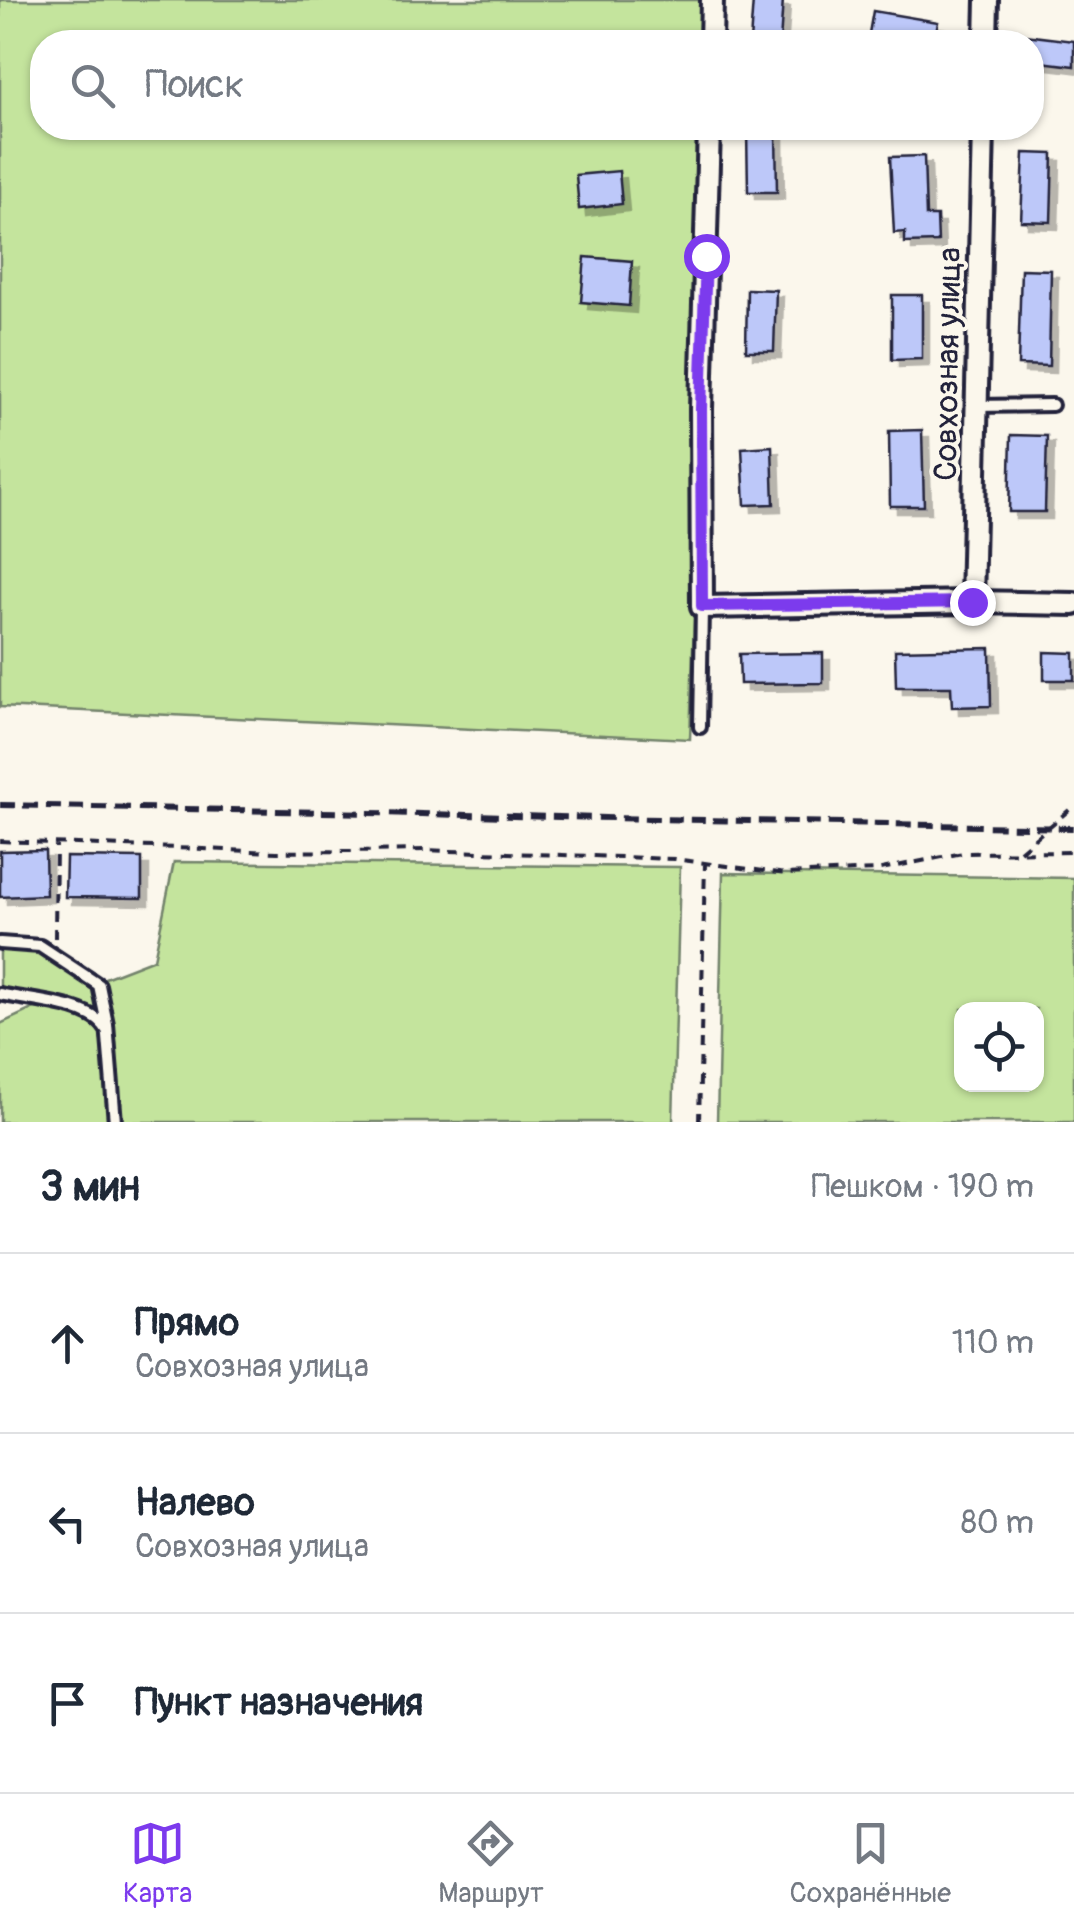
<!DOCTYPE html>
<html lang="ru">
<head>
<meta charset="utf-8">
<style>
	:root { --surface:#fff; --page:#f2f2f3; --text:#1f2937; --muted:#747a83; --line:#e0e1e3; --accent:#7c3aed }
	body { margin:0; font-family:Pangolin,sans-serif; background:var(--page); color:var(--text) }
	.controls { position:absolute; right:30px; bottom:30px; display:grid; overflow:hidden; border-radius:20px; box-shadow:0 2px 8px #0004 }
	.controls button { width:90px; height:90px; display:grid; place-items:center; padding:0; border:0; border-bottom:2px solid var(--line); background:var(--surface); color:var(--text); font:50px sans-serif }
	.stop { position:absolute; width:30px; height:30px; margin:-22px; border:8px solid #7c3aed; border-radius:50%; background:#fff }
	.stop.end { background:#7c3aed; border-color:#fff; box-shadow:0 2px 10px #0008 }
	.list { margin:0; padding:0; list-style:none }
	h2 { display:flex; justify-content:space-between; align-items:center; height:130px; margin:0; padding:0 40px; font-size:42px }
	h2 small { font-size:32px; font-weight:400; color:var(--muted) }
	.list li { display:grid; grid-template-columns:65px 1fr auto; gap:30px; align-items:center; box-sizing:border-box; height:180px; padding:0 40px; border-top:2px solid var(--line) }
	.list b { display:block; font-size:38px; white-space:nowrap }
	.list p { margin:0; font-size:32px; white-space:nowrap; color:var(--muted) }
	.list em { font-size:32px; font-style:normal; color:var(--muted) }
	.icon { flex:none; width:55px; height:55px; fill:none; stroke:currentColor; stroke-width:2; stroke-linecap:round; stroke-linejoin:round }
	.map { position:relative; flex:none; width:1074px; height:1122px; overflow:hidden }
	.search { position:absolute; background:var(--surface); box-shadow:0 2px 8px #0004; left:30px; right:30px; top:30px; height:110px; display:flex; align-items:center; gap:25px; box-sizing:border-box; padding:0 35px; border-radius:40px; color:var(--muted); font-size:38px }
	.sheet { height:670px; background:var(--surface) }
	nav { display:flex; justify-content:space-around; align-items:center; box-sizing:border-box; height:140px; border-top:2px solid var(--line); background:var(--surface); font-size:28px; color:var(--muted) }
	nav a { display:grid; justify-items:center; gap:5px }
	nav .on { color:var(--accent) }
	.map>svg:first-child { display:block }
</style>
</head>
<body>
<div class="map">
<svg width="1074" height="1122" viewBox="0 0 1074 1122">
	<defs>
		<filter id="shadow"><feDropShadow dx="7" dy="7" stdDeviation="0" flood-color="#0004"/></filter>
	</defs>
	<rect width="100%" height="100%" fill="#fbf7ec"/>
	<filter id="ink" filterUnits="userSpaceOnUse"><feTurbulence type="fractalNoise" baseFrequency=".01" numOctaves="2"/><feDisplacementMap in="SourceGraphic" scale="20" xChannelSelector="R" yChannelSelector="G"/><feConvolveMatrix kernelMatrix="1 2 1 2 8 2 1 2 1" color-interpolation-filters="sRGB"/></filter>
	<g filter="url(#ink)">
		<!-- green -->
		<path fill="#c4e49d" stroke="#73836c" stroke-width="2.5" fill-rule="evenodd" d="M0,0H706V42H42V128H705L701,409L690,739L0,707Z
			M174,862L680,867L673,1122H0V1024L45,1003L0,994V943L40,946L92,983L154,959Z
			M723,873L1074,878V1122H717ZM1036,1009V1084H962V1009Z"/>
		<!-- building -->
		<path fill="#bdc8f9" stroke="#22223b" stroke-width="2.5" filter="url(#shadow)" d="M753,0H783L780,42H750Z
			M873,11L938,22L934,42L868,39Z
			M1009,33L1074,41V66L1032,61V42H1008Z
			M776,129L777,192H748L747,130Z
			M1024,153L1053,154L1051,222L1021,221Z
			M924,156L926,216H937L938,242L905,243V232L894,233L890,157Z
			M619,171L622,204L579,209L576,175Z
			M585,257L632,261L629,306L581,302Z
			M1021,269L1051,270L1049,366L1018,365Z
			M747,289L776,290L774,351H746Z
			M892,295H922V359L892,360Z
			M922,430L924,506H890L889,431Z
			M1011,435L1047,436L1045,512H1009Z
			M772,446L774,504L745,505L742,448Z
			M990,648L991,706L952,707L951,687H896L895,650Z
			M1044,652L1074,653V680H1044Z
			M823,653V683L740,684L739,654Z
			M45,850L46,895L0,897V851Z
			M66,857L142,858V898L65,897Z"/>
		<g fill="none" stroke-linecap="round" stroke-linejoin="round">
			<!-- service casing -->
			<g stroke="#22223b" stroke-width="18">
				<path id="service" d="M977,406L1052,405
					M700,727L702,608
					M0,943L40,946L99,985L107,1024L115,1122
					M0,994C28,1001 91,1003 106,1029"/>
			</g>
			<!-- minor casing -->
			<g stroke="#22223b" stroke-width="28">
				<path id="minor" d="M711,42L712,0
					M986,42L987,0
					M709,128L701,409L702,607L972,602L1074,604
					M972,602L983,128"/>
			</g>
			<!-- path -->
			<path stroke="#22223b" stroke-width="4" stroke-dasharray="10 8" stroke-linecap="butt" d="M0,841L277,852L424,850L675,859L786,874L876,870L963,853L1074,852
				M1020,851L1074,806
				M55,938L56,843
				M699,1122L705,863"/>
			<!-- service -->
			<use href="#service" stroke="#fbf7ec" stroke-width="10"/>
			<!-- minor -->
			<use href="#minor" stroke="#fbf7ec" stroke-width="20"/>
			<!-- rail -->
			<path stroke="#22223b" stroke-width="6" stroke-dasharray="15 8" stroke-linecap="butt" d="M0,805L1074,828"/>
		</g>
	</g>
	<g fill="none" stroke-linecap="round" stroke-linejoin="round" filter="url(#ink)">
		<!-- route -->
		<path stroke="#7c3aed" stroke-width="12" d="M706,256L701,409L702,606L972,602"/>
	</g>
	<g text-anchor="middle" stroke-width="8" stroke-linejoin="round" paint-order="stroke">
		<!-- street labels -->
		<g font-size="32" fill="#22223b" stroke="#fbf7ec">
			<text transform="translate(947 364) rotate(-89)" y="11">Совхозная улица</text>
		</g>
	</g>
</svg>
<div class="controls">
<button><svg class="icon" aria-label="locate" viewBox="0 0 24 24"><circle cx="12" cy="12" r="6"/><path d="M12 2v4M12 18v4M2 12h4M18 12h4"/></svg></button>
</div>
<div class="stop" style="left:706px;top:256px"></div>
<div class="stop end" style="left:972px;top:602px"></div>
<div class="search"><svg class="icon" aria-label="search" viewBox="0 0 24 24"><circle cx="10" cy="10" r="6"/><path d="M15 15l6 6"/></svg>Поиск</div>
</div>
<section class="sheet">
<h2>3 мин<small>Пешком · 190 m</small></h2>
<ul class="list">
<li><svg class="icon" aria-label="ahead" viewBox="0 0 24 24"><path d="M12 20V5M6 11l6-6 6 6"/></svg><div><b>Прямо</b><p>Совхозная улица</p></div><em>110 m</em></li>
<li><svg class="icon" aria-label="left" viewBox="0 0 24 24"><path d="M17 20v-9H6M10 6l-5 5 5 5"/></svg><div><b>Налево</b><p>Совхозная улица</p></div><em>80 m</em></li>
<li><svg class="icon" aria-label="arrive" viewBox="0 0 24 24"><path d="M6 21V4h12l-3 4 3 4H6"/></svg><div><b>Пункт назначения</b></div></li>
</ul>
</section>
<nav>
<a class="on"><svg class="icon" aria-label="map" viewBox="0 0 24 24"><path d="M3 6l6-2 6 2 6-2v14l-6 2-6-2-6 2zM9 4v14M15 6v14"/></svg>Карта</a>
<a><svg class="icon" aria-label="directions" viewBox="0 0 24 24"><path d="M12 3l9 9-9 9-9-9zM9 14v-3h6M13 9l2 2-2 2"/></svg>Маршрут</a>
<a><svg class="icon" aria-label="saved" viewBox="0 0 24 24"><path d="M7 4h10v16l-5-4-5 4z"/></svg>Сохранённые</a>
</nav>
</body>
</html>
